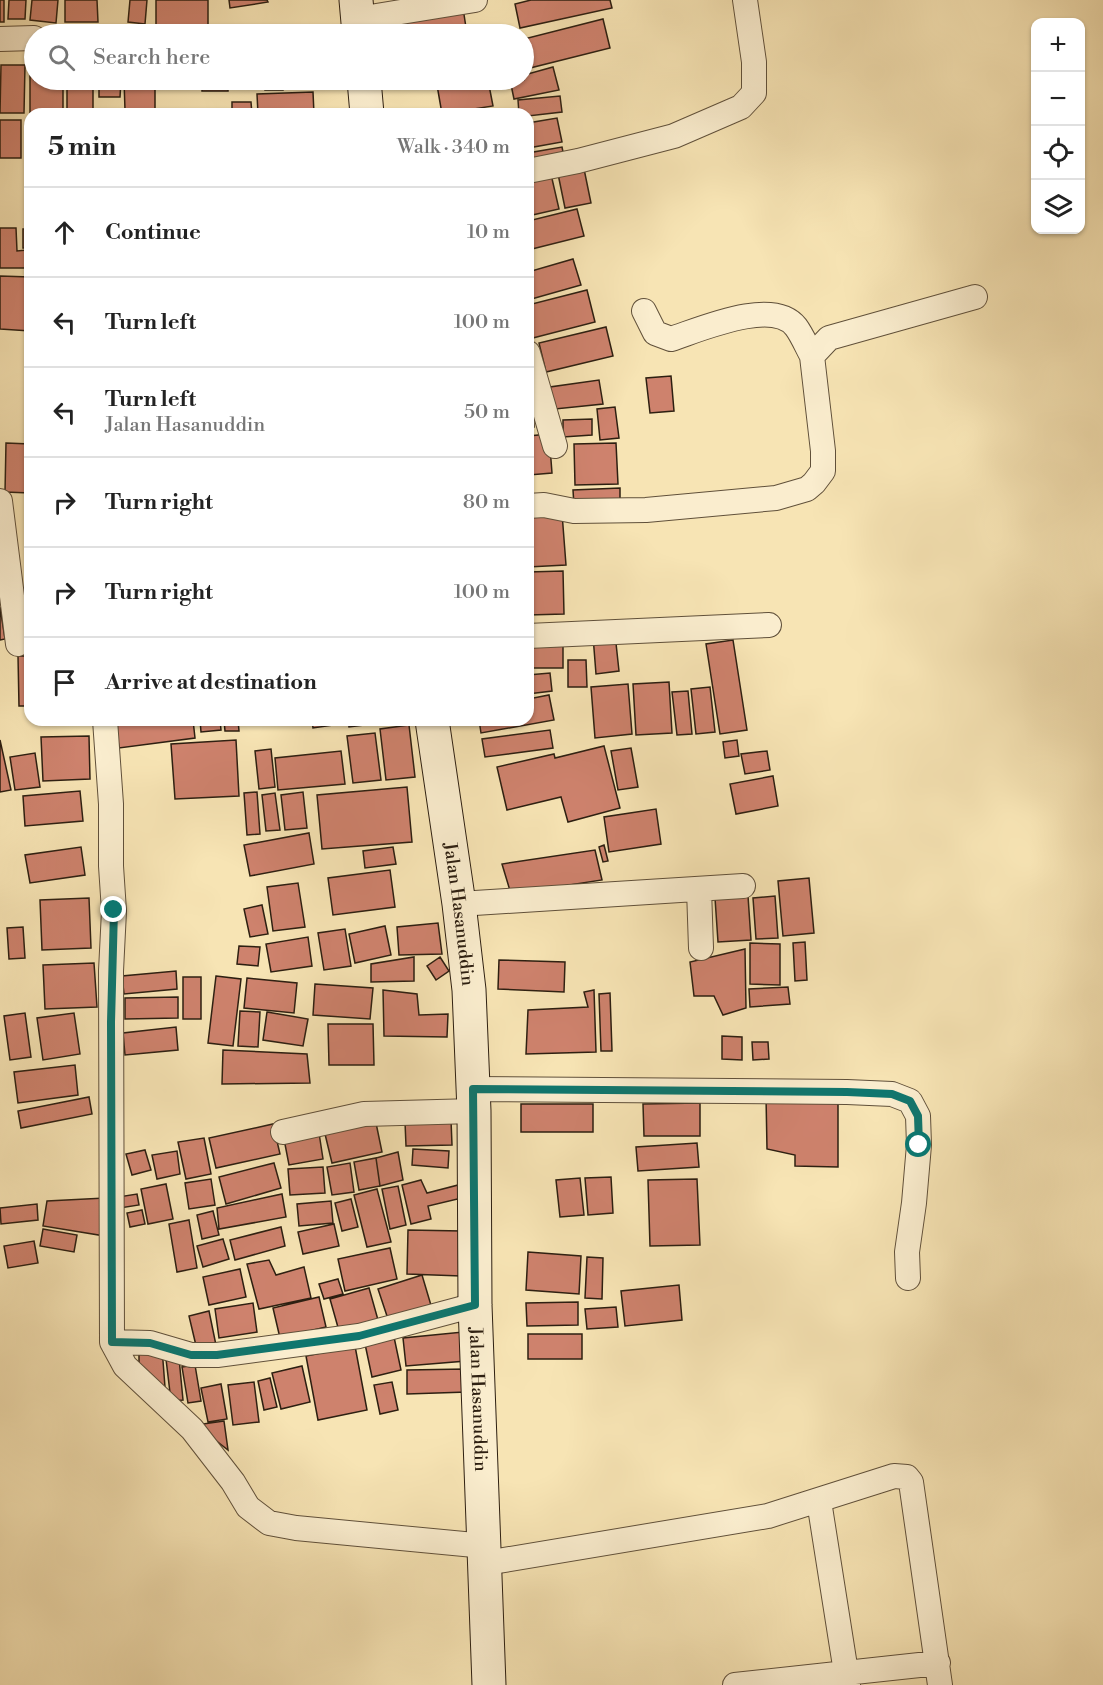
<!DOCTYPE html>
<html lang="en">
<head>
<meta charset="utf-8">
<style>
	:root { --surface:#fff; --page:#f2f2f2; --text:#222; --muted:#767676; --line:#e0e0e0 }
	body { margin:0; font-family:"Libre Bodoni",serif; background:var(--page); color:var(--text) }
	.controls { position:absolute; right:18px; top:18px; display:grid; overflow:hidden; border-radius:12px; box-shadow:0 2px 4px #0004 }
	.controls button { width:54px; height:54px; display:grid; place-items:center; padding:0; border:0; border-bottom:2px solid var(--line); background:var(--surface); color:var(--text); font:30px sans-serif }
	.stop { position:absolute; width:18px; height:18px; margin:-14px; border:4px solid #0f766e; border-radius:50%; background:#fff }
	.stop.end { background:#0f766e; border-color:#fff; box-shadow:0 2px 6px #0008 }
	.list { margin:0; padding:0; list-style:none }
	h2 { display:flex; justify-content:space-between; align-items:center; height:78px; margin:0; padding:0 24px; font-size:26px }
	h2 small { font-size:20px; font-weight:400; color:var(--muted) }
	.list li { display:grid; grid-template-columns:39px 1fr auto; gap:18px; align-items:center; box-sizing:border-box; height:90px; padding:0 24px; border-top:2px solid var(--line) }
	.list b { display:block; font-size:22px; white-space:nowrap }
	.list p { margin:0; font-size:20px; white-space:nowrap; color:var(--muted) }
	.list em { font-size:20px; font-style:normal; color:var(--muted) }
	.icon { flex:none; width:33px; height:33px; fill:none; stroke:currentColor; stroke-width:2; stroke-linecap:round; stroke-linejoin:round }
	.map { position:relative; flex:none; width:1103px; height:1685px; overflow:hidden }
	.search { position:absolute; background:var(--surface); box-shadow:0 2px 4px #0004; left:24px; top:24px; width:510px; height:66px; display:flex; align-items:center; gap:15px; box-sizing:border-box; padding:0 21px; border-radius:33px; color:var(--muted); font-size:22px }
	.panel { position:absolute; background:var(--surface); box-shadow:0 2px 4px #0004; left:24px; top:108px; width:510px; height:618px; border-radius:18px }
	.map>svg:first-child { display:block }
</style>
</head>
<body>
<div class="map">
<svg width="1103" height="1685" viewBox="0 0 1103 1685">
	<rect width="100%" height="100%" fill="#f7e4b4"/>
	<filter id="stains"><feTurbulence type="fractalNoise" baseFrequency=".00333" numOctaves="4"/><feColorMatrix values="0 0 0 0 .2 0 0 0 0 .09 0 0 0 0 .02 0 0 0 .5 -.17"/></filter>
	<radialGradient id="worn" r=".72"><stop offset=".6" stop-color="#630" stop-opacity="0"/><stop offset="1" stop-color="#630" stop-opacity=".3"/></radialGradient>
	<!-- building -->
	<path fill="#ce826d" stroke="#2d1f11" stroke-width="1.5" d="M0,0H4V22H0Z
		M9,0H26L25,19H8Z
		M32,0H58L56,23L30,20Z
		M65,0H97L98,22H65Z
		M130,0H147L145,24L128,22Z
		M156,0H208V28L156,27Z
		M229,0H267L268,2L230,8Z
		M531,0H610L612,8L520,28L515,4Z
		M463,8L467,34H391L389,19Z
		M603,19L610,48L530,68L524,39Z
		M30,60H34V80H63V114H30V125Z
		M1,65H25L24,113H0Z
		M553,67L559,90L514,99L510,80H524V75Z
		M67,80H93V114H67Z
		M99,80H121L120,97H99Z
		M124,80H155V110H125Z
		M202,80H228V91H202Z
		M235,80H254V89L235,88Z
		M265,80H283V90H265Z
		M467,80H488L493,106L442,114L437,85Z
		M313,92L314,114H258L257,94Z
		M560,96L562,112L528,116V114H519L518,100Z
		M232,102H251L252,114H232Z
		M187,110L203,111V114H187Z
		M557,118L562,142L528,148V123Z
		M0,120H21V158H0Z
		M562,147L565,162L528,169V153Z
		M583,164L591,203L565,208L557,169Z
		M550,170L559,209L528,216V175Z
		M577,209L584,236L528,250V221Z
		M0,228H16L17,251L27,250V268H0Z
		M23,229H30V248H23Z
		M573,259L581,285L528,300V272Z
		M0,276L30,277V331L0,329Z
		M587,290L595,322L529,339L528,305Z
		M606,327L613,356L546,372L539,343Z
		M671,376L674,411L650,413L646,378Z
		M599,380L603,404L555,409L550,387Z
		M528,404H533L534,427H528Z
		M615,407L619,438L600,440L597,409Z
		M592,419V435L563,437V420Z
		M549,434L552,473L529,475L528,436Z
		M6,443L30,444V493L5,492Z
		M616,443L618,484L575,485L574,444Z
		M620,488V504L574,506L573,490Z
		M562,513L566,565L528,567V515Z
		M563,571L564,614L528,615V572Z
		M0,607L5,639L0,640Z
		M615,634L619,671L596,674L593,636Z
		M733,640L747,730L720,734L706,644Z
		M528,643H563V668H528Z
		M18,656H30V706H19Z
		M568,660H586L587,687H568Z
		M550,673L552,691L528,694V675Z
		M669,682L672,733L636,735L633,684Z
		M628,684L632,734L595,738L591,687Z
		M710,687L715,732L696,734L691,689Z
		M688,691L692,734L677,735L672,692Z
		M549,695L554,720L481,733L479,720H528V699Z
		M157,720H193L195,738L119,748L116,725Z
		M200,720H220L221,730L201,732Z
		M224,720H238L239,731H225Z
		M312,720H340L341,724L313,728Z
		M348,720H396V721L349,727Z
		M409,725L415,777L386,780L380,729Z
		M550,730L553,748L485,757L482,739Z
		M375,733L381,780L353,783L347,736Z
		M89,736L90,779L43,781L41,737Z
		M0,740L11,790L0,792Z
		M236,740L239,796L175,799L171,744Z
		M737,740L739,756L725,758L723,742Z
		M604,746L620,808L568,822L561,797L507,810L497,767L554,754L555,758Z
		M631,748L638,787L618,790L611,751Z
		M271,749L275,787L259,789L255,751Z
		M341,751L345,784L278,790L275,758Z
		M767,751L770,770L745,774L741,754Z
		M35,753L40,787L15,790L10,757Z
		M773,776L778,806L736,814L730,784Z
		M407,787L412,842L322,849L317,795Z
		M80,791L83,821L25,826L23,796Z
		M257,792L260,834L247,835L244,793Z
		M303,792L307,828L285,830L281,795Z
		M275,793L280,830L266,831L262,795Z
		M656,809L661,844L609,852L604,817Z
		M309,833L314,864L250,876L244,845Z
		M604,845L608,861L603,862L599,847Z
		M81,847L85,875L30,883L25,855Z
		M393,847L396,864L365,868L363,851Z
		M595,850L602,880L511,894L502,864Z
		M390,870L395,907L333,915L328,878Z
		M809,878L814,933L783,936L778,881Z
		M298,883L305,927L273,931L267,887Z
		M748,896L751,940L718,942L715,898Z
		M775,896L778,938L756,939L753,898Z
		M89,898L91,948L42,950L40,900Z
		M262,905L268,934L250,937L244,909Z
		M438,923L442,954L399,955L397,927Z
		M385,926L391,955L355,963L349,934Z
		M23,927L25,958L9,959L7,928Z
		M345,929L351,966L324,970L318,933Z
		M308,937L312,966L271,972L266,944Z
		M805,942L807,980L795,981L793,943Z
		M750,943L780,944V985L750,984Z
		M239,946L260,947L258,966L237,964Z
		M745,949L746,1008L723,1015L714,996H694L690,962Z
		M414,957V981L371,982V964Z
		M440,957L449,971L436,980L427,966Z
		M499,960L565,962L564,992L498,989Z
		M94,963L97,1007L45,1009L43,965Z
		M176,971L177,989L124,994L122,976Z
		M216,976L241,979L233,1046L208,1043Z
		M183,977H201V1019H183Z
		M247,978L297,983L294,1013L244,1008Z
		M315,984L373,988L370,1019L313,1015Z
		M788,987L790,1004L750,1007L749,989Z
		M383,990L417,994L419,1015L448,1014L447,1037L384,1036Z
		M594,990L596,1052L526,1054L528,1010L588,1007L584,992Z
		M610,993L612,1051H601L599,994Z
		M178,997V1018L125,1019V998Z
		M240,1011L260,1012L258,1047L238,1046Z
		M267,1012L308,1019L303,1046L263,1040Z
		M25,1013L31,1057L10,1060L4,1016Z
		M74,1013L80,1054L43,1060L37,1018Z
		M328,1024H373L374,1065H329Z
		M176,1027L178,1050L125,1055L123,1033Z
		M722,1036L742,1037V1060L722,1059Z
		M752,1042H768L769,1059L753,1060Z
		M223,1050L307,1054L310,1083L222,1084Z
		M75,1065L78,1095L18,1103L14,1072Z
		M766,1096H838V1167L795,1166V1155L767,1149Z
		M89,1097L92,1114L21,1128L18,1111Z
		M700,1103V1136H644L643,1104Z
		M521,1104H593V1132H521Z
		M451,1120L452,1145L406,1146L405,1122Z
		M376,1123L382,1152L332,1163L325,1134Z
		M273,1124L280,1154L216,1168L209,1138Z
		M319,1133L323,1159L289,1165L284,1139Z
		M204,1138L211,1174L186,1179L178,1142Z
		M697,1143L699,1167L638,1171L636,1147Z
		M413,1149L449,1151L448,1168L412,1165Z
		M145,1150L151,1170L132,1175L126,1154Z
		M177,1151L180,1174L157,1179L152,1155Z
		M398,1152L403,1180L380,1186L376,1158Z
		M376,1158L380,1186L359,1190L354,1162Z
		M274,1163L281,1188L226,1204L219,1177Z
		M350,1163L354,1192L332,1195L327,1167Z
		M323,1167L325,1193L290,1195L288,1169Z
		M611,1177L613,1213L588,1215L585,1178Z
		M580,1178L584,1215L560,1217L556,1180Z
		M211,1179L215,1205L189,1209L185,1183Z
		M697,1179L700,1245L650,1246L648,1180Z
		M421,1180L427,1193L462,1184L466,1197L428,1206L431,1219L411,1224L402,1185Z
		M166,1184L173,1219L148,1224L141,1189Z
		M398,1186L406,1225L390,1229L382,1189Z
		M377,1189L391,1242L367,1247L354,1195Z
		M137,1194L139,1205L120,1208L118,1197Z
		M282,1194L286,1217L219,1229L217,1208Z
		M105,1198V1236L43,1226L47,1201Z
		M351,1199L358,1227L342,1231L335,1203Z
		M331,1201L333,1223L299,1226L297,1204Z
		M37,1204L38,1220L1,1224L0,1208Z
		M142,1210L145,1224L130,1227L127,1213Z
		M213,1211L219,1235L202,1239L197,1215Z
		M189,1220L197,1268L177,1272L169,1224Z
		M334,1224L339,1246L303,1254L298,1232Z
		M281,1227L285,1246L235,1260L230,1240Z
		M43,1229L77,1235L74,1252L40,1246Z
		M408,1230L462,1231L461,1276L407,1274Z
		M223,1239L229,1259L203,1267L197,1246Z
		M34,1241L38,1263L8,1268L4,1246Z
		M390,1248L397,1279L345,1291L338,1259Z
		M528,1252L581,1256L579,1294L526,1290Z
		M587,1257L603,1258L602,1299L585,1298Z
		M269,1260L276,1275L304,1267L311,1298L259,1309L247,1264Z
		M240,1269L246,1297L209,1305L203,1277Z
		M422,1275L433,1312L390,1325L378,1289Z
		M338,1279L343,1294L324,1299L319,1284Z
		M679,1285L682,1320L625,1326L621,1291Z
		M369,1288L380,1327L341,1338L330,1299Z
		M319,1297L326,1327L280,1338L273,1308Z
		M578,1302V1325L527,1326L526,1303Z
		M253,1303L257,1332L219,1338L215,1309Z
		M616,1307L618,1327L587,1329L585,1309Z
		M209,1311L217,1350L198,1354L189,1316Z
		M463,1332L466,1361L406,1366L403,1338Z
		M528,1334H582V1359H528Z
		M394,1337L401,1370L372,1377L365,1344Z
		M355,1346L367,1410L318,1420L306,1356Z
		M162,1348L166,1400L139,1377V1349Z
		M179,1358L183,1400L171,1401L166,1359Z
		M195,1365L201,1401L188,1403L182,1367Z
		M302,1366L310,1402L281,1409L272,1373Z
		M466,1369L467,1392L407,1394V1370Z
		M270,1378L277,1407L264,1410L258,1381Z
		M254,1382L259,1422L233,1425L228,1385Z
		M392,1382L398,1410L380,1414L374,1385Z
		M221,1384L227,1419L208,1422L201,1388Z
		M224,1421L228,1450L196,1425Z"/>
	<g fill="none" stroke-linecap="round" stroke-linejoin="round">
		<!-- street casing -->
		<g stroke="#60503a" stroke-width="26">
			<path id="street" d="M358,19L475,0
				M0,39L34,38
				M528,171L578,161L674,136L741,107L754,93V62L745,0
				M644,311L655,333L671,339C699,330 773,297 796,327C802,335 807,347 812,356
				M528,353L555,446
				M0,501L18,644
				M528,506L544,505L574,511L646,510L776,498L807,489L814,483L823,471V451L812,356L829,338L975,297
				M528,636L769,625
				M105,720L111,804V866L114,911L111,971L112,1342L125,1366L192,1429L233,1482L248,1507L269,1523L296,1528L485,1546
				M699,889L701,948
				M459,904L743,886
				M473,1089L847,1092L892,1094L910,1101L918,1116L919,1145L914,1203L907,1252L908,1278
				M283,1132L364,1114L474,1111
				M112,1342L150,1343L191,1355H217L359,1336L475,1305
				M819,1501L848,1685
				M486,1563L768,1516L894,1476L907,1477L911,1482L940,1685
				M735,1685L938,1663"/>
		</g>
		<!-- secondary casing -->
		<g stroke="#2d1f11" stroke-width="35">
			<g id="secondary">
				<path d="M356,0L359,34"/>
				<path d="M364,80L367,114"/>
				<path id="s1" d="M432,720L459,904L469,990L474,1111L475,1305L489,1685"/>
			</g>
		</g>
		<!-- street -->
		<use href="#street" stroke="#faedce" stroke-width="24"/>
		<!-- secondary -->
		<use href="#secondary" stroke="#faedce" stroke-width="33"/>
	</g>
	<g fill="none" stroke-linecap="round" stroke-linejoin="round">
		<!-- route -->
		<path stroke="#0f766e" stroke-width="8" d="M114,910L111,1022L112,1342L150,1343L191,1355H217L359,1336L475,1305L473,1089L847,1092L892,1094L910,1101L918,1116L919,1145"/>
	</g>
	<g text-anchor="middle" stroke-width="4.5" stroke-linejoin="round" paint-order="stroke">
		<!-- street labels -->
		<g font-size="18" fill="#2d1f11" stroke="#faedce">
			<text dy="6" stroke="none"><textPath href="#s1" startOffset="196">Jalan Hasanuddin</textPath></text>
			<text dy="6" stroke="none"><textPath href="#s1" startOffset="682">Jalan Hasanuddin</textPath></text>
		</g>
	</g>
	<rect width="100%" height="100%" filter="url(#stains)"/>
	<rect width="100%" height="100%" fill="url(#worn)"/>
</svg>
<div class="controls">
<button>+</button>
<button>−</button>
<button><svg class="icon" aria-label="locate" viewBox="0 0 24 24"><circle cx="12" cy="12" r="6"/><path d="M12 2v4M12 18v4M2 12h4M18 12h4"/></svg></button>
<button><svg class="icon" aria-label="layers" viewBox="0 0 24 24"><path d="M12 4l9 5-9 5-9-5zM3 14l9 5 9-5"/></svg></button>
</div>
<div class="stop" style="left:919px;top:1145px"></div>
<div class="stop end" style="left:114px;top:910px"></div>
<div class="search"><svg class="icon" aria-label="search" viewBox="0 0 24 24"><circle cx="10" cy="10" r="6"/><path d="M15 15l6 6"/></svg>Search here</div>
<section class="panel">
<h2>5 min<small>Walk · 340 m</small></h2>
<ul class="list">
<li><svg class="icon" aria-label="ahead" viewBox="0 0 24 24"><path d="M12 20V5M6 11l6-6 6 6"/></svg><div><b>Continue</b></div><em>10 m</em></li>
<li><svg class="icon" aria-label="left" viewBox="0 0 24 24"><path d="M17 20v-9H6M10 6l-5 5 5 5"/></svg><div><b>Turn left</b></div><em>100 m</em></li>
<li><svg class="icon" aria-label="left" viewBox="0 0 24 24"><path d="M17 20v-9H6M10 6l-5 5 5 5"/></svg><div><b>Turn left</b><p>Jalan Hasanuddin</p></div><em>50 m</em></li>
<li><svg class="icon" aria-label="right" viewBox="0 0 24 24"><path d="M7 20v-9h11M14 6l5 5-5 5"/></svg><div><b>Turn right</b></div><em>80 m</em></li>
<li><svg class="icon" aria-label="right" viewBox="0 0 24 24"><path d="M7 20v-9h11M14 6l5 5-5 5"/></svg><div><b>Turn right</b></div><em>100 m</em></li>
<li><svg class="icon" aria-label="arrive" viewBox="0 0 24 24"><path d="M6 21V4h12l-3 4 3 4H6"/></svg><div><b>Arrive at destination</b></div></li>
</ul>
</section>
</div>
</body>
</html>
